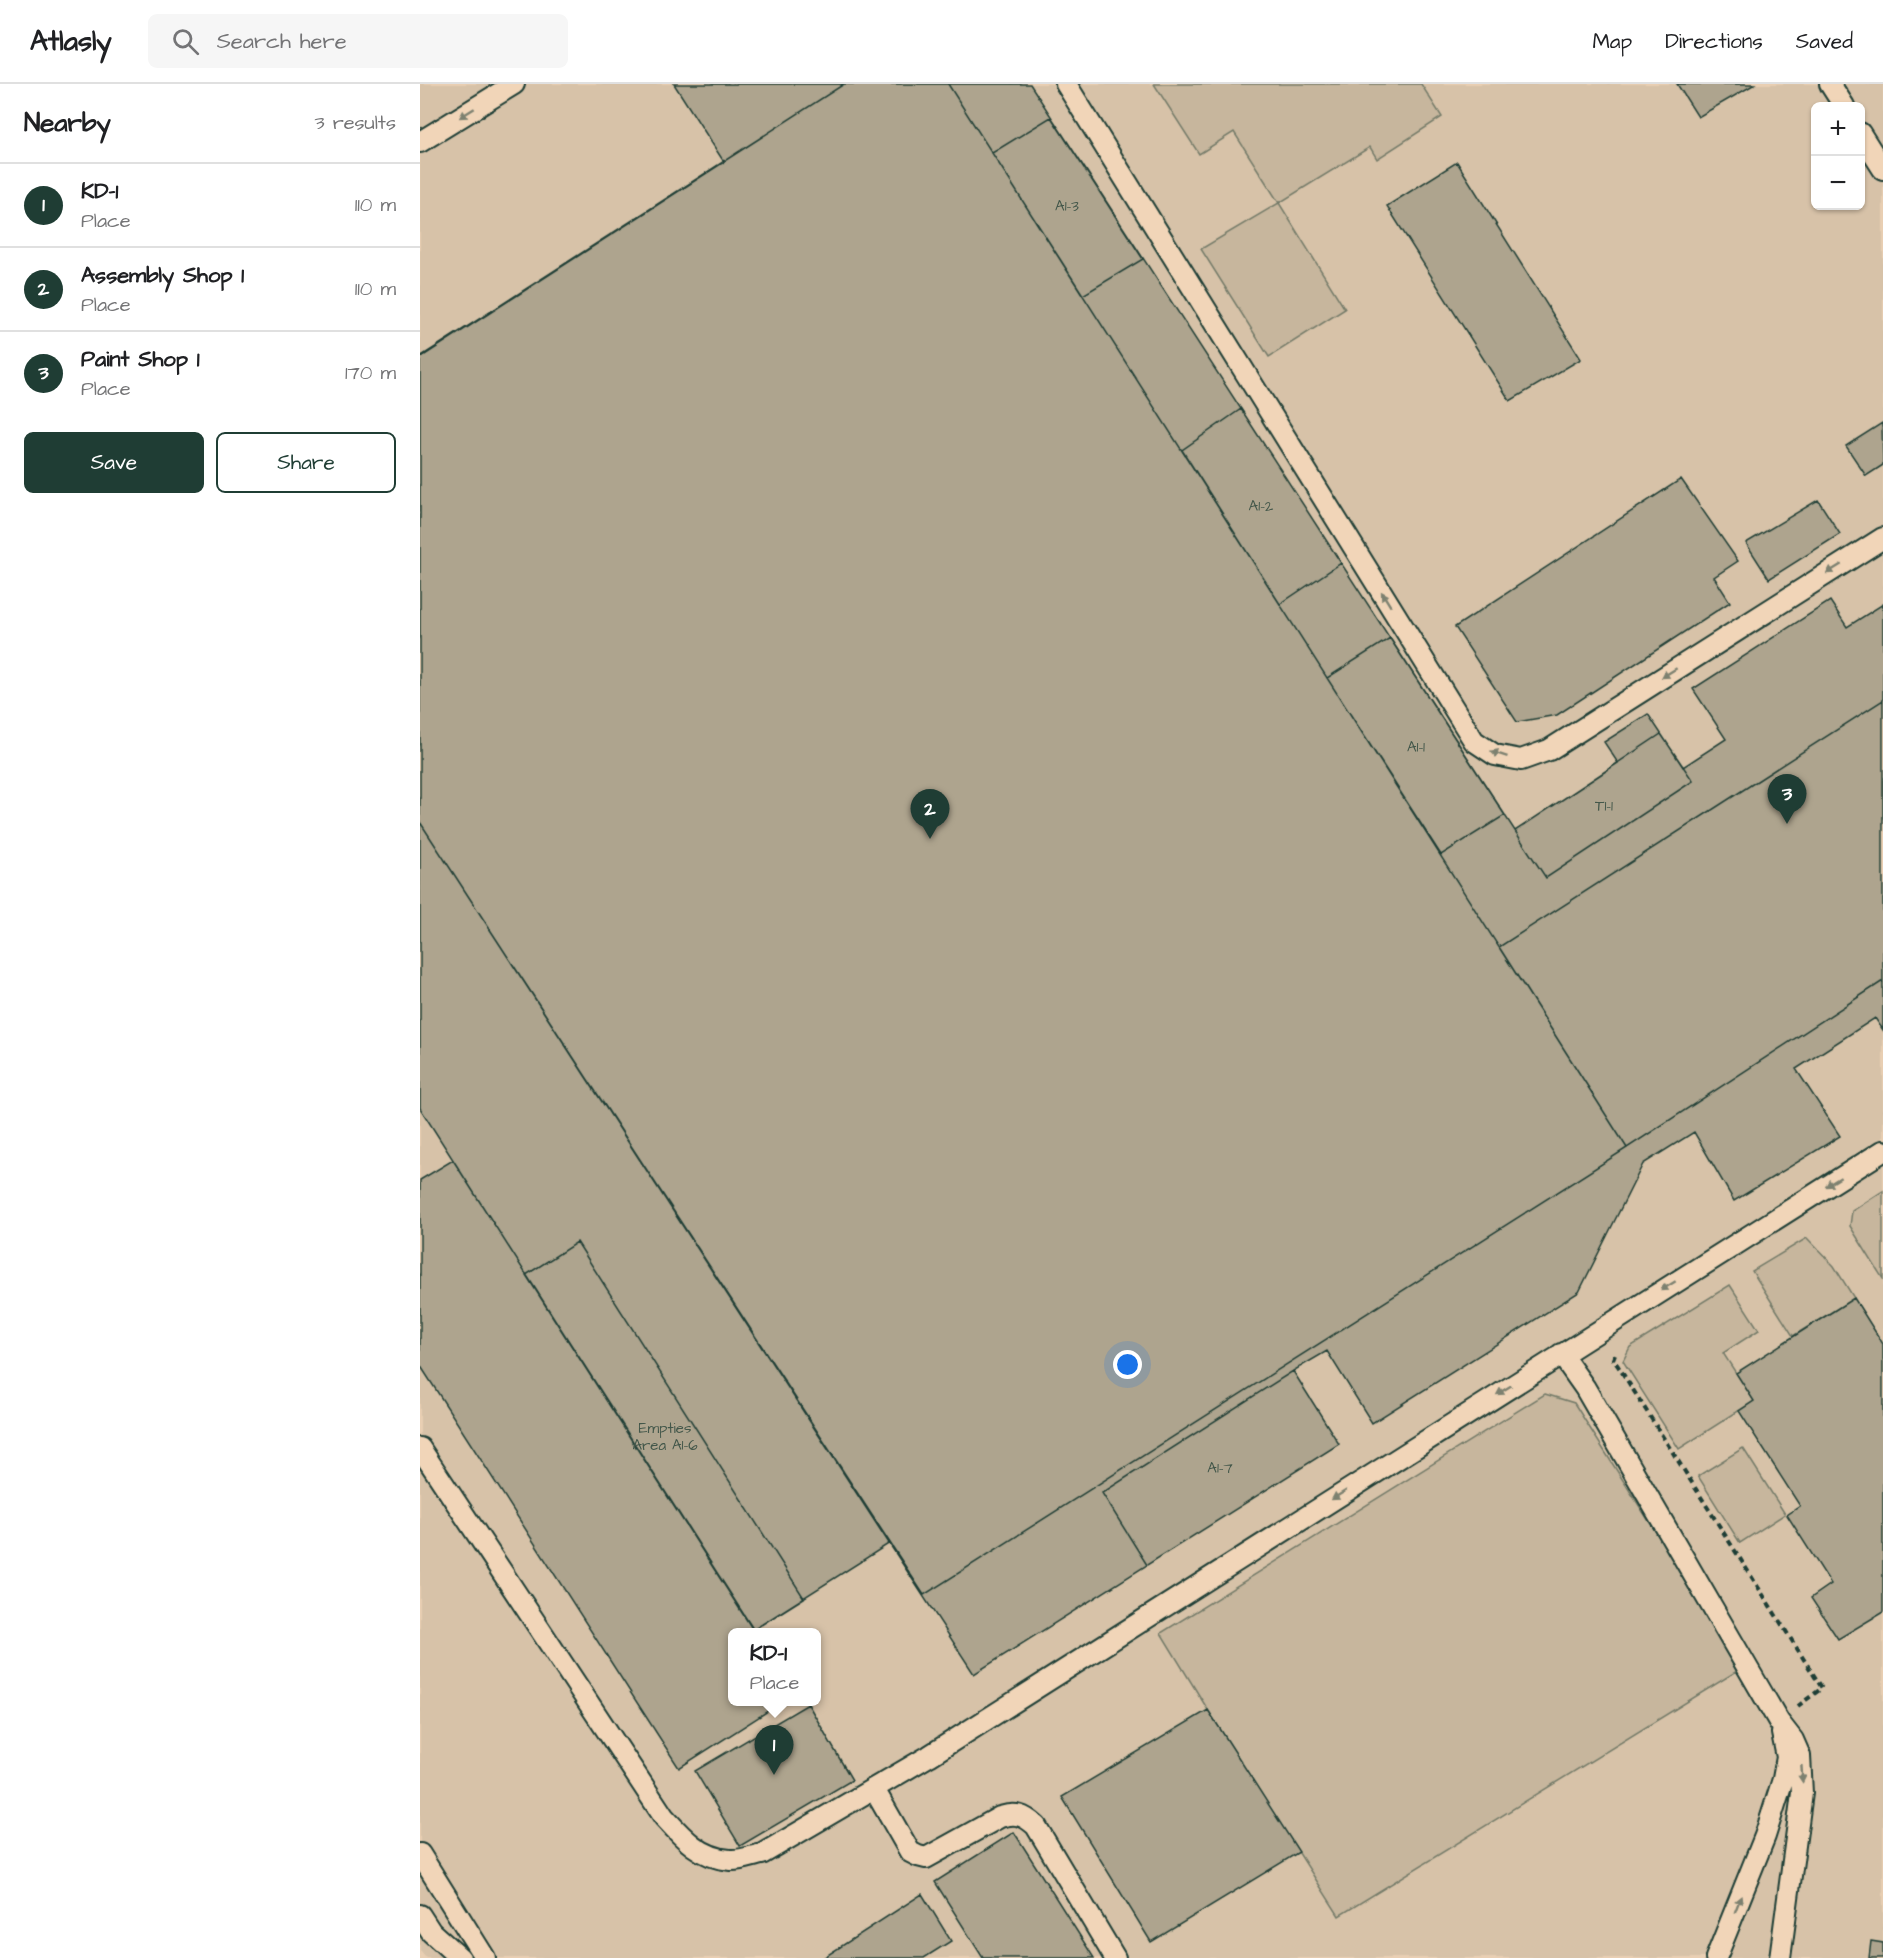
<!DOCTYPE html>
<html lang="en">
<head>
<meta charset="utf-8">
<style>
	:root { --surface:#fff; --page:#f6f6f6; --text:#202124; --muted:#757577; --line:#e0e0e0; --accent:#1f3d34 }
	body { margin:0; font-family:"Architects Daughter",sans-serif; background:var(--page); color:var(--text) }
	.controls { position:absolute; right:18px; top:18px; display:grid; overflow:hidden; border-radius:9px; box-shadow:0 2px 4px #0004 }
	.controls button { width:54px; height:54px; display:grid; place-items:center; padding:0; border:0; border-bottom:2px solid var(--line); background:var(--surface); color:var(--text); font:30px sans-serif }
	.you { position:absolute; left:708px; top:1281px; width:21px; height:21px; margin:-15px; border:4px solid #fff; border-radius:50%; background:#1a73e8; box-shadow:0 0 0 9px #1a73e833 }
	.badge { display:grid; place-items:center; width:39px; height:39px; border-radius:50%; background:var(--accent); color:#fff; font-size:20px; font-weight:700 }
	.pin { position:absolute; translate:-50% -50px; filter:drop-shadow(0 2px 3px #0008) }
	.pin::after { content:''; position:absolute; top:32px; width:21px; height:18px; background:inherit; clip-path:polygon(0 0,100% 0,50% 100%) }
	.popup { position:absolute; left:308px; top:1544px; width:93px; height:78px; box-sizing:border-box; display:grid; place-content:center; border-radius:9px; background:var(--surface); filter:drop-shadow(0 2px 4px #0005); font-size:20px; white-space:nowrap; color:var(--muted) }
	.popup b { font-size:22px; color:var(--text) }
	.popup::after { content:''; position:absolute; left:50%; top:100%; margin-left:-12px; border:12px solid transparent; border-top-color:var(--surface) }
	.list { margin:0; padding:0; list-style:none }
	h2 { display:flex; justify-content:space-between; align-items:center; height:78px; margin:0; padding:0 24px; font-size:26px }
	h2 small { font-size:20px; font-weight:400; color:var(--muted) }
	.list li { display:grid; grid-template-columns:39px 1fr auto; gap:18px; align-items:center; box-sizing:border-box; height:84px; padding:0 24px; border-top:2px solid var(--line) }
	.list b { display:block; font-size:22px; white-space:nowrap }
	.list p { margin:0; font-size:20px; white-space:nowrap; color:var(--muted) }
	.list em { font-size:20px; font-style:normal; color:var(--muted) }
	.actions { display:flex; gap:12px; padding:18px 24px }
	.actions a { flex:1; padding:14px 0; border:2px solid var(--accent); border-radius:9px; text-align:center; font-size:21px; color:var(--accent) }
	.actions .main { background:var(--accent); color:#fff }
	.icon { flex:none; width:33px; height:33px; fill:none; stroke:currentColor; stroke-width:2; stroke-linecap:round; stroke-linejoin:round }
	.map { position:relative; flex:none; width:1463px; height:1874px; overflow:hidden }
	header { display:flex; align-items:center; gap:36px; box-sizing:border-box; height:84px; padding:0 30px; background:var(--surface); border-bottom:2px solid var(--line) }
	header strong { font-size:28px }
	nav { display:flex; gap:33px; margin-inline-start:auto; font-size:21px }
	.search { width:420px; height:54px; background:var(--page); display:flex; align-items:center; gap:15px; box-sizing:border-box; padding:0 21px; border-radius:9px; color:var(--muted); font-size:22px }
	main { display:flex }
	aside { flex:1; background:var(--surface) }
	.map>svg:first-child { display:block }
</style>
</head>
<body>
<header>
<strong>Atlasly</strong>
<div class="search"><svg class="icon" aria-label="search" viewBox="0 0 24 24"><circle cx="10" cy="10" r="6"/><path d="M15 15l6 6"/></svg>Search here</div>
<nav><a>Map</a><a>Directions</a><a>Saved</a></nav>
</header>
<main>
<aside>
<h2>Nearby<small>3 results</small></h2>
<ul class="list">
<li><span class="badge">1</span><div><b>KD-1</b><p>Place</p></div><em>110 m</em></li>
<li><span class="badge">2</span><div><b>Assembly Shop 1</b><p>Place</p></div><em>110 m</em></li>
<li><span class="badge">3</span><div><b>Paint Shop 1</b><p>Place</p></div><em>170 m</em></li>
</ul>
<div class="actions"><a class="main">Save</a><a>Share</a></div>
</aside>
<div class="map">
<svg width="1463" height="1874" viewBox="0 0 1463 1874">
	<rect width="100%" height="100%" fill="#e9cfb3"/>
	<filter id="ink" filterUnits="userSpaceOnUse"><feTurbulence type="fractalNoise" baseFrequency=".0167" numOctaves="2"/><feDisplacementMap in="SourceGraphic" scale="12" xChannelSelector="R" yChannelSelector="G"/><feConvolveMatrix kernelMatrix="1 2 1 2 8 2 1 2 1" color-interpolation-filters="sRGB"/></filter>
	<g filter="url(#ink)">
		<!-- built -->
		<path fill="#d7c2a8" fill-rule="evenodd" d="M0,0H1463V1874H6L0,1867ZM1396,22H1440V122H1396ZM312,1548H396V1618H312Z"/>
		<!-- green -->
		<path fill="#c7b69d" stroke="#737a68" stroke-width="1.5" d="M734,0H1001L1022,33L957,75L950,63L859,119L925,225L849,273L781,165L859,119L814,48L779,70Z
			M1463,1107V1195L1430,1142L1432,1127Z
			M1387,1154L1414,1182L1434,1214L1373,1252L1332,1187Z
			M1310,1201L1339,1246L1303,1269L1334,1317L1259,1365L1203,1277L1210,1263Z
			M1125,1310L1154,1319L1322,1584L919,1832L788,1626L741,1549Z
			M1323,1364L1365,1430L1320,1459L1278,1392Z"/>
		<!-- building -->
		<path fill="#aea48e" stroke="#1f3d34" stroke-width="1.5" d="M254,0H610L1095,747L1198,679L1184,658L1228,630L1263,683L1306,655L1273,605L1410,517L1427,543L1463,520V946L1455,934L1376,985L1420,1052L1314,1117L1274,1048L1223,1080L1159,1208L952,1339L907,1267L873,1287L919,1360L554,1590L0,738V274L304,78Z
			M424,0H528L1207,1064L504,1511L0,738V273Z
			M1257,0H1335L1278,33Z
			M631,33L723,175L663,211L572,69Z
			M1037,78L1161,275L1090,317L967,122Z
			M821,325L921,479L860,520L762,366Z
			M1462,339L1463,381L1446,392L1426,362Z
			M1261,395L1318,477L1294,493L1310,518L1137,631L1097,638L1035,543Z
			M1398,416L1420,450L1349,495L1326,459Z
			M970,554L1085,731L1021,771L907,594Z
			M1463,616V897L1207,1064L1079,863Z
			M1241,650L1273,697L1126,794L1095,747Z
			M0,738L470,1459L333,1546L0,1024Z
			M33,1076L335,1548H312V1618H362L259,1684L0,1281V1096Z
			M157,1158L384,1514L333,1546L106,1191Z
			M1434,1214L1463,1260V1528L1418,1555L1391,1514L1411,1500L1367,1431L1380,1422L1319,1327L1334,1317L1316,1289Z
			M873,1287L919,1360L727,1481L682,1409Z
			M388,1620L432,1696L320,1762L275,1687Z
			M788,1626L879,1768L731,1858L642,1713Z
			M594,1748L674,1874H563L515,1798Z
			M502,1810L531,1857L504,1874H403Z
			M1451,1857L1463,1859V1874H1449Z"/>
		<g fill="none" stroke-linecap="round" stroke-linejoin="round">
			<!-- lane casing -->
			<g stroke="#1f3d34" stroke-width="24">
				<path id="lane" d="M646,0L1054,657L1075,671L1101,676L1129,666L1463,454
					M1410,0L1424,22
					M1440,49L1463,85
					M0,58L94,0
					M1141,1270L1165,1304L1359,1638L1373,1656L1380,1672L1382,1709L1360,1874
					M0,1364L244,1733C262,1753 280,1774 310,1776C320,1777 332,1772 342,1770L509,1672L1463,1067
					M454,1705L490,1768L498,1772L506,1774L580,1733C596,1728 604,1731 616,1742L695,1874
					M0,1770L65,1874
					M0,1831L11,1848L40,1874
					M1296,1874L1345,1752L1363,1695L1367,1673L1362,1649"/>
			</g>
			<!-- path -->
			<path stroke="#1f3d34" stroke-width="4" stroke-dasharray="6 4.5" stroke-linecap="butt" d="M1195,1270L1193,1275L1198,1282L1402,1604L1378,1622"/>
			<!-- lane -->
			<use href="#lane" stroke="#f1d5b8" stroke-width="20"/>
		</g>
		<!-- one-way arrows -->
		<defs><path id="oneway-solid" d="M-6-.8H1V-3.2L6.5 0L1 3.2V.8H-6Z" transform="scale(1.5)"/></defs>
		<g fill="#7d816f">
			<use href="#oneway-solid" transform="translate(47 29) rotate(148)"/>
			<use href="#oneway-solid" transform="translate(1414 485) rotate(148)"/>
			<use href="#oneway-solid" transform="translate(966 515) rotate(-122)"/>
			<use href="#oneway-solid" transform="translate(1249 589) rotate(148)"/>
			<use href="#oneway-solid" transform="translate(1079 670) rotate(-161)"/>
			<use href="#oneway-solid" transform="translate(1413 1098) rotate(148)"/>
			<use href="#oneway-solid" transform="translate(1248 1202) rotate(148)"/>
			<use href="#oneway-solid" transform="translate(1084 1306) rotate(148)"/>
			<use href="#oneway-solid" transform="translate(919 1411) rotate(148)"/>
			<use href="#oneway-solid" transform="translate(1382 1690) rotate(86)"/>
			<use href="#oneway-solid" transform="translate(1318 1820) rotate(-69)"/>
		</g>
	</g>
	<g text-anchor="middle" stroke-width="4.5" stroke-linejoin="round" paint-order="stroke">
		<!-- number labels -->
		<g font-size="15" fill="#43574a">
			<text x="647" y="127">A1-3</text>
			<text x="841" y="427">A1-2</text>
			<text x="996" y="668">A1-1</text>
			<text x="1184" y="727">T1-1</text>
			<text x="245" y="1349">Empties<tspan x="245" dy="17">Area A1-6</tspan></text>
			<text x="800" y="1389">A1-7</text>
		</g>
	</g>
</svg>
<div class="controls">
<button>+</button>
<button>−</button>
</div>
<div class="you"></div>
<div class="pin badge" style="left:354px;top:1691px">1</div>
<div class="popup"><b>KD-1</b>Place</div>
<div class="pin badge" style="left:510px;top:755px">2</div>
<div class="pin badge" style="left:1367px;top:740px">3</div>
</div>
</main>
</body>
</html>
